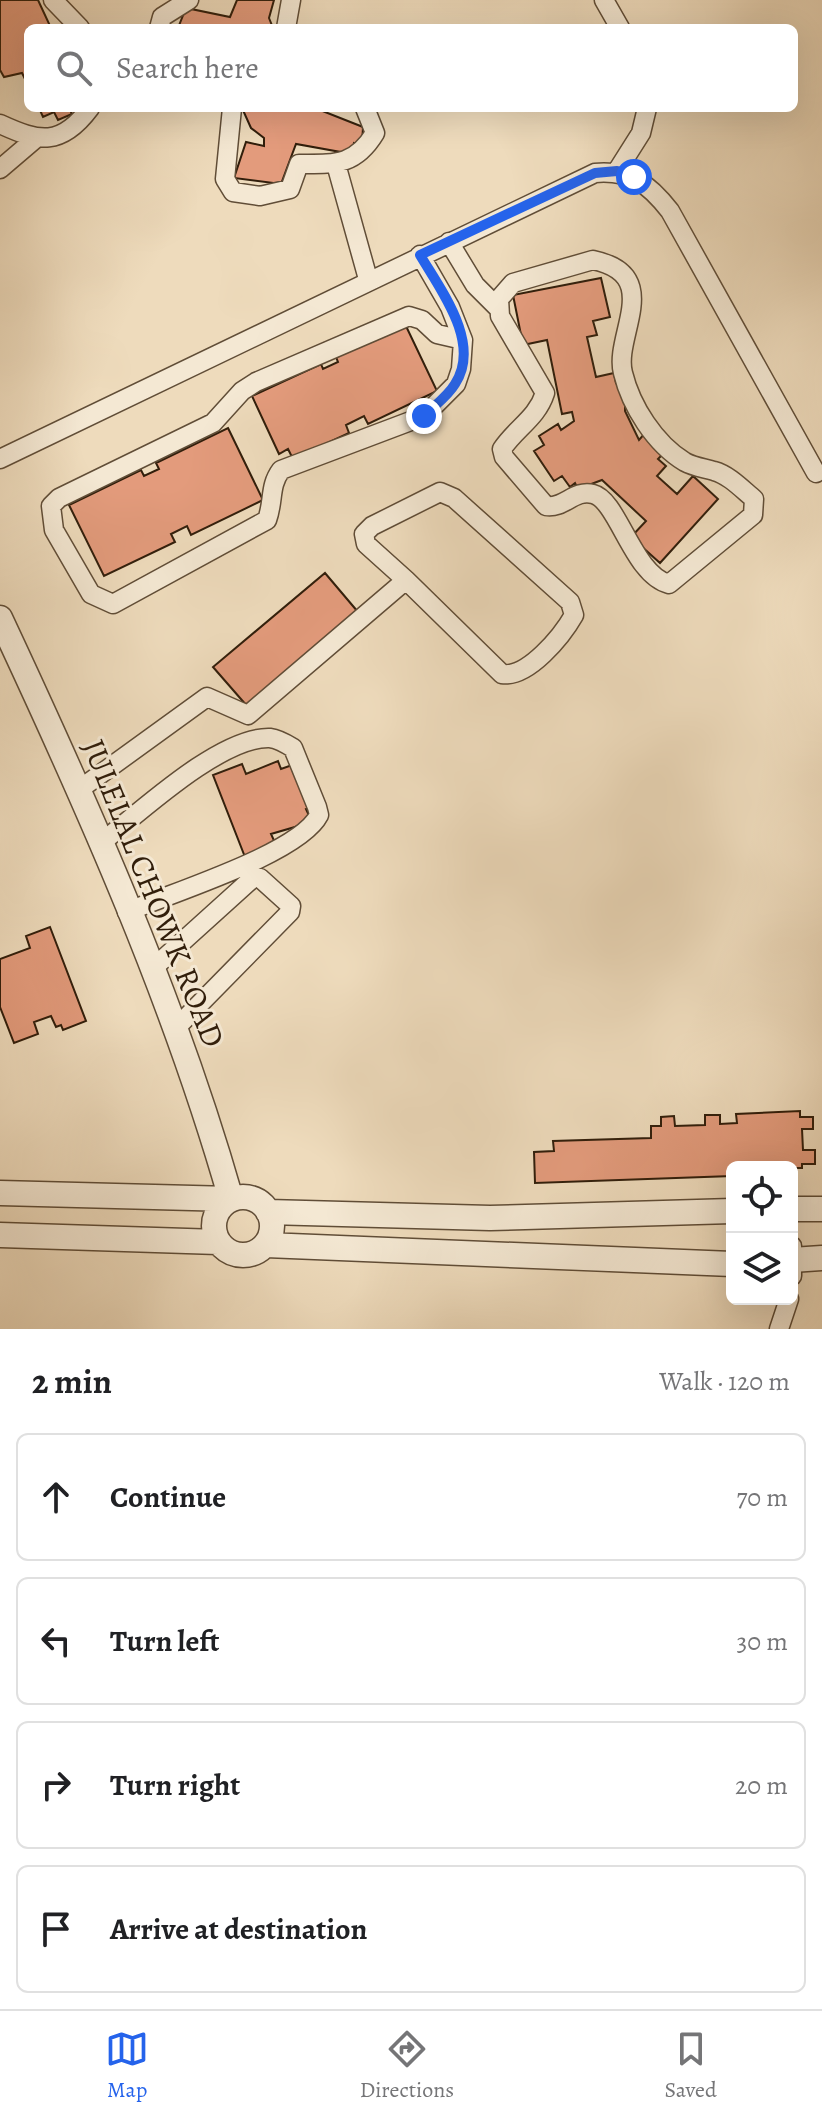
<!DOCTYPE html>
<html lang="en">
<head>
<meta charset="utf-8">
<style>
	:root { --surface:#fff; --page:#f2f2f2; --text:#202124; --muted:#757577; --line:#e0e0e0; --accent:#2563eb }
	body { margin:0; font-family:Alegreya,serif; background:var(--page); color:var(--text) }
	.controls { position:absolute; right:24px; bottom:24px; display:grid; overflow:hidden; border-radius:12px; box-shadow:0 8px 32px #0002 }
	.controls button { width:72px; height:72px; display:grid; place-items:center; padding:0; border:0; border-bottom:2px solid var(--line); background:var(--surface); color:var(--text); font:40px sans-serif }
	.stop { position:absolute; width:24px; height:24px; margin:-18px; border:6px solid #2563eb; border-radius:50%; background:#fff }
	.stop.end { background:#2563eb; border-color:#fff; box-shadow:0 2px 8px #0008 }
	.list { margin:0; padding:0; list-style:none }
	h2 { display:flex; justify-content:space-between; align-items:center; height:104px; margin:0; padding:0 32px; font-size:34px }
	h2 small { font-size:26px; font-weight:400; color:var(--muted) }
	.list li { display:grid; grid-template-columns:52px 1fr auto; gap:24px; align-items:center; box-sizing:border-box; height:128px; margin:0 16px 16px; padding:0 16px; border:2px solid var(--line); border-radius:12px }
	.list b { display:block; font-size:30px; white-space:nowrap }
	.list em { font-size:26px; font-style:normal; color:var(--muted) }
	.icon { flex:none; width:44px; height:44px; fill:none; stroke:currentColor; stroke-width:2; stroke-linecap:round; stroke-linejoin:round }
	.map { position:relative; flex:none; width:822px; height:1329px; overflow:hidden }
	.search { position:absolute; background:var(--surface); box-shadow:0 8px 32px #0002; left:24px; right:24px; top:24px; height:88px; display:flex; align-items:center; gap:20px; box-sizing:border-box; padding:0 28px; border-radius:12px; color:var(--muted); font-size:30px }
	.sheet { height:680px; background:var(--surface) }
	nav { display:flex; justify-content:space-around; align-items:center; box-sizing:border-box; height:112px; border-top:2px solid var(--line); background:var(--surface); font-size:22px; color:var(--muted) }
	nav a { display:grid; justify-items:center; gap:4px }
	nav .on { color:var(--accent) }
	.map>svg:first-child { display:block }
</style>
</head>
<body>
<div class="map">
<svg width="822" height="1329" viewBox="0 0 822 1329">
	<rect width="100%" height="100%" fill="#eedbbc"/>
	<filter id="stains"><feTurbulence type="fractalNoise" baseFrequency=".0025" numOctaves="4"/><feColorMatrix values="0 0 0 0 .2 0 0 0 0 .09 0 0 0 0 .02 0 0 0 .5 -.17"/></filter>
	<radialGradient id="worn" r=".72"><stop offset=".6" stop-color="#630" stop-opacity="0"/><stop offset="1" stop-color="#630" stop-opacity=".3"/></radialGradient>
	<!-- building -->
	<path fill="#e39b7c" stroke="#311e0b" stroke-width="2" d="M0,0H38L51,28H28V85L22,73L4,77L0,70Z
		M237,0H274L269,18L273,28H178L186,8L230,17Z
		M39,108H69L72,114L58,120L54,112L43,117Z
		M242,108H315L363,127L362,145L354,143L352,154L296,144L281,184L234,178L246,142L264,146V138L251,128Z
		M601,278L610,317L593,321L597,335L587,337L596,377L614,373L616,383L625,381V411L639,440L646,432L666,451L658,459L666,466L657,476L677,494L693,476L718,499L660,563L631,537L646,521L602,480L578,489L575,483L570,487L562,476L554,481L534,451L544,445L539,436L558,424L561,430L574,421L572,412L562,414L547,340L523,345L513,295Z
		M405,324L437,391L368,424L364,416L346,425L349,433L293,459L288,449L279,454L252,396L321,364L323,369L338,362L336,357Z
		M228,428L263,500L191,535L187,526L171,534L175,542L104,576L69,505L141,470L144,476L159,469L156,463Z
		M325,573L358,612L247,706L213,667Z
		M278,761L281,769L295,764L312,807L306,809L312,822L271,834L276,845L245,857L213,775L242,764L246,774Z
		M50,927L86,1021L63,1030L61,1025L56,1027L51,1016L34,1022L38,1034L14,1043L0,1007V959L30,948L26,936Z
		M800,1111V1117H813V1129H802L803,1150H815V1164H802V1168H793L794,1174L792,1167H732V1176L535,1183L534,1152L554,1151L553,1141L651,1138V1126H661V1117L674,1116L675,1126L705,1125V1115H720V1124L737,1123L736,1114Z"/>
	<g fill="none" stroke-linecap="round" stroke-linejoin="round">
		<!-- minor casing -->
		<g stroke="#604d37" stroke-width="21">
			<path id="minor" d="M53,0L80,28
				M604,0L620,28
				M159,28L162,17L189,0
				M286,28L291,0
				M232,108L225,179L233,192L260,196L290,189L299,164C335,164 355,166 375,133L365,108
				M0,124C39,142 61,147 90,108
				M336,164L368,279
				M0,169L34,140
				M617,171L641,133L647,108
				M449,242L475,285L497,307
				M420,255L450,307L463,340L461,369L456,384L424,416L281,470C269,486 274,501 267,520L113,604L91,594L54,530L51,506L59,498L213,423L242,391L256,382L409,316L422,320L437,334L463,340
				M593,260C665,275 613,336 623,373C631,406 655,444 685,462C694,467 704,468 714,471C729,475 742,489 754,499L753,515L669,584C633,575 618,500 593,494C574,489 564,509 546,506L504,457L502,449C516,428 537,418 545,393L500,316L499,299L513,283Z
				M0,459L595,173C631,170 649,184 670,211L816,473
				M80,789L207,697L248,715L406,580L502,674C528,678 562,636 574,615L570,602L454,498L440,492L372,526L364,534L366,544L406,580
				M101,843C139,813 221,736 270,738C278,739 285,743 293,748L317,807L319,815C299,854 170,893 127,912
				M151,970L254,877L260,878L291,906L290,912L175,1029
				M792,1246V1276
				M779,1329L789,1299"/>
		</g>
		<!-- tertiary casing -->
		<g stroke="#604d37" stroke-width="27">
			<path id="tertiary" d="M0,618C88,806 174,999 231,1199L0,1193
				M214 1226a29 29 0 1 1 58 0a29 29 0 1 1-58 0Z
				M792,1209H822
				M268,1212L490,1218L732,1211
				M0,1235L218,1242
				M266,1245L732,1264
				M792,1260L822,1258"/>
		</g>
		<!-- minor -->
		<use href="#minor" stroke="#f4e8d3" stroke-width="18"/>
		<!-- tertiary -->
		<use href="#tertiary" stroke="#f4e8d3" stroke-width="24"/>
	</g>
	<g fill="none" stroke-linecap="round" stroke-linejoin="round">
		<!-- route -->
		<path stroke="#2563eb" stroke-width="10" d="M424,416C434,406 448,396 455,384C482,343 440,289 420,255L595,173L617,171L634,177"/>
	</g>
	<g text-anchor="middle" stroke-width="6" stroke-linejoin="round" paint-order="stroke">
		<!-- street labels -->
		<g font-size="32" fill="#311e0b" stroke="#f4e8d3">
			<text transform="translate(154 893) rotate(68)" y="11">JULELAL CHOWK ROAD</text>
		</g>
	</g>
	<rect width="100%" height="100%" filter="url(#stains)"/>
	<rect width="100%" height="100%" fill="url(#worn)"/>
</svg>
<div class="controls">
<button><svg class="icon" aria-label="locate" viewBox="0 0 24 24"><circle cx="12" cy="12" r="6"/><path d="M12 2v4M12 18v4M2 12h4M18 12h4"/></svg></button>
<button><svg class="icon" aria-label="layers" viewBox="0 0 24 24"><path d="M12 4l9 5-9 5-9-5zM3 14l9 5 9-5"/></svg></button>
</div>
<div class="stop" style="left:634px;top:177px"></div>
<div class="stop end" style="left:424px;top:416px"></div>
<div class="search"><svg class="icon" aria-label="search" viewBox="0 0 24 24"><circle cx="10" cy="10" r="6"/><path d="M15 15l6 6"/></svg>Search here</div>
</div>
<section class="sheet">
<h2>2 min<small>Walk · 120 m</small></h2>
<ul class="list">
<li><svg class="icon" aria-label="ahead" viewBox="0 0 24 24"><path d="M12 20V5M6 11l6-6 6 6"/></svg><div><b>Continue</b></div><em>70 m</em></li>
<li><svg class="icon" aria-label="left" viewBox="0 0 24 24"><path d="M17 20v-9H6M10 6l-5 5 5 5"/></svg><div><b>Turn left</b></div><em>30 m</em></li>
<li><svg class="icon" aria-label="right" viewBox="0 0 24 24"><path d="M7 20v-9h11M14 6l5 5-5 5"/></svg><div><b>Turn right</b></div><em>20 m</em></li>
<li><svg class="icon" aria-label="arrive" viewBox="0 0 24 24"><path d="M6 21V4h12l-3 4 3 4H6"/></svg><div><b>Arrive at destination</b></div></li>
</ul>
</section>
<nav>
<a class="on"><svg class="icon" aria-label="map" viewBox="0 0 24 24"><path d="M3 6l6-2 6 2 6-2v14l-6 2-6-2-6 2zM9 4v14M15 6v14"/></svg>Map</a>
<a><svg class="icon" aria-label="directions" viewBox="0 0 24 24"><path d="M12 3l9 9-9 9-9-9zM9 14v-3h6M13 9l2 2-2 2"/></svg>Directions</a>
<a><svg class="icon" aria-label="saved" viewBox="0 0 24 24"><path d="M7 4h10v16l-5-4-5 4z"/></svg>Saved</a>
</nav>
</body>
</html>
